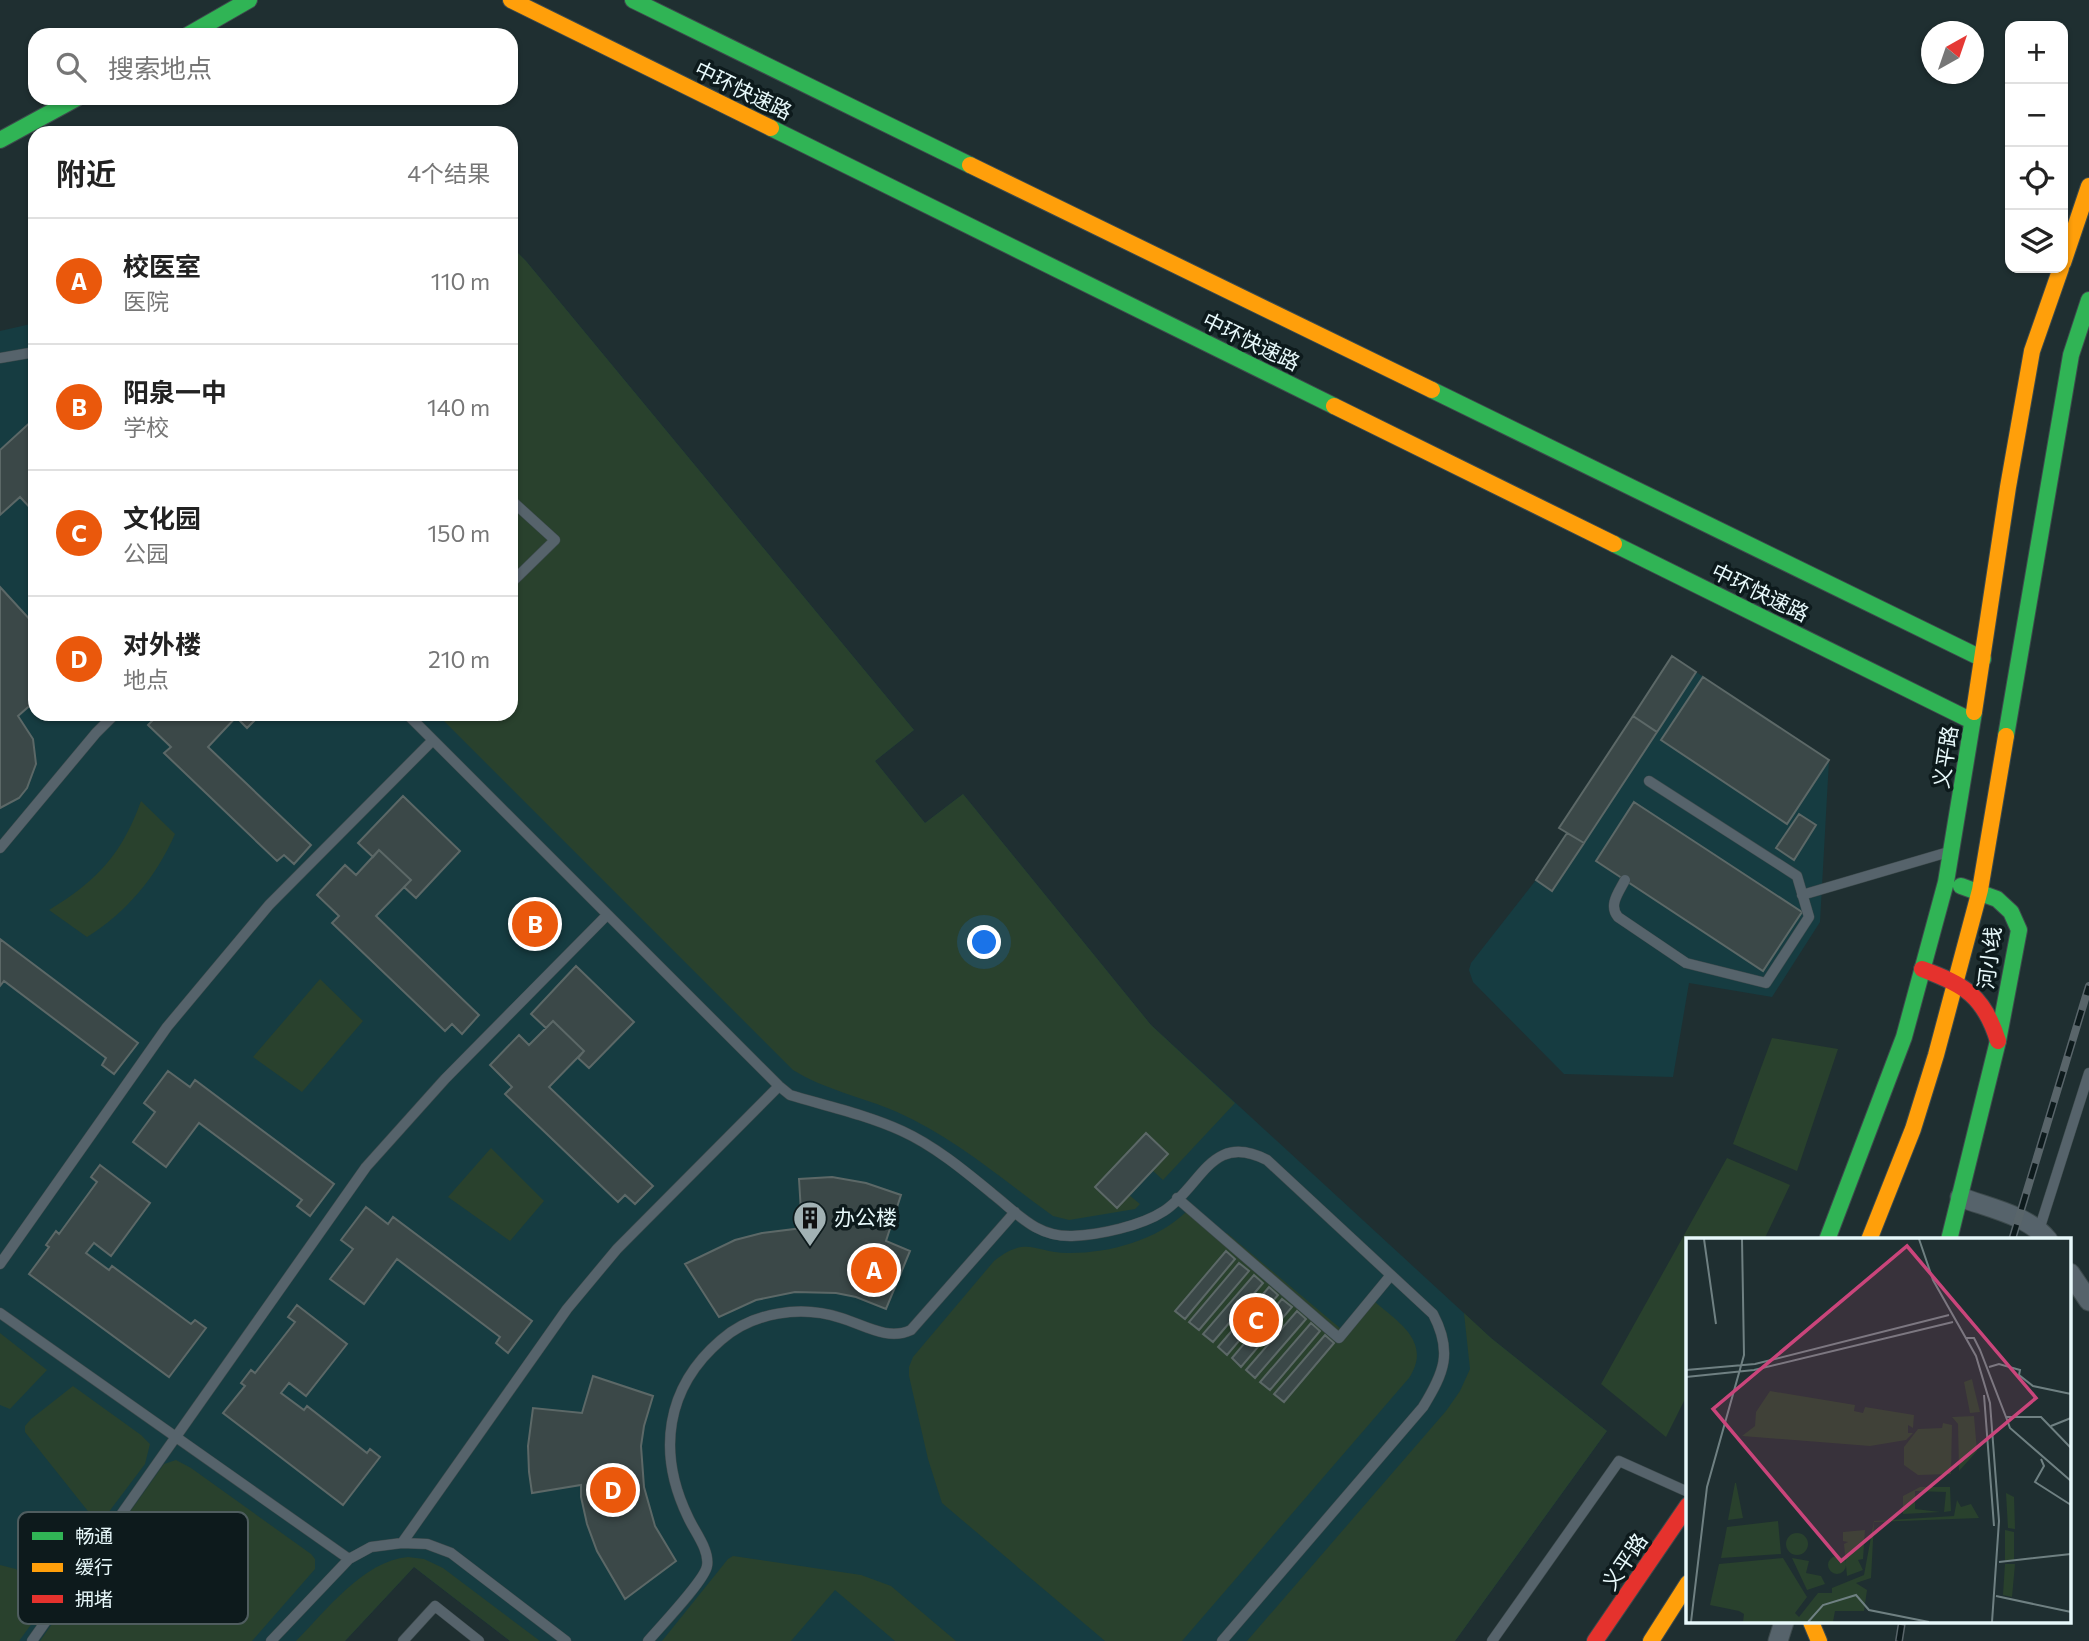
<!DOCTYPE html>
<html lang="zh">
<head>
<meta charset="utf-8">
<style>
	:root { --surface:#fff; --page:#f2f2f2; --text:#222; --muted:#767676; --line:#e0e0e0; --accent:#ea580c }
	body { margin:0; font-family:Commissioner,"Noto Sans SC",sans-serif; background:var(--page); color:var(--text) }
	.controls { position:absolute; right:21px; top:21px; display:grid; overflow:hidden; border-radius:14px; box-shadow:0 2px 5px #0004 }
	.controls button { width:63px; height:63px; display:grid; place-items:center; padding:0; border:0; border-bottom:2px solid var(--line); background:var(--surface); color:var(--text); font:35px sans-serif }
	.compass { position:absolute; left:1921px; top:21px; width:63px; height:63px; border-radius:50%; background:var(--surface); box-shadow:0 2px 5px #0004; rotate:40deg }
	.you { position:absolute; left:985px; top:943px; width:24px; height:24px; margin:-18px; border:5px solid #fff; border-radius:50%; background:#1a73e8; box-shadow:0 0 0 10px #1a73e833 }
	.badge { display:grid; place-items:center; width:46px; height:46px; border-radius:50%; background:var(--accent); color:#fff; font-size:23px; font-weight:700 }
	.pin { position:absolute; translate:-50% -50%; border:4px solid #fff; box-shadow:0 2px 7px #0006 }
	.list { margin:0; padding:0; list-style:none }
	h2 { display:flex; justify-content:space-between; align-items:center; height:91px; margin:0; padding:0 28px; font-size:30px }
	h2 small { font-size:23px; font-weight:400; color:var(--muted) }
	.list li { display:grid; grid-template-columns:46px 1fr auto; gap:21px; align-items:center; box-sizing:border-box; height:126px; padding:0 28px; border-top:2px solid var(--line) }
	.list b { display:block; font-size:26px; white-space:nowrap }
	.list p { margin:0; font-size:23px; white-space:nowrap; color:var(--muted) }
	.list em { font-size:23px; font-style:normal; color:var(--muted) }
	.icon { flex:none; width:38px; height:38px; fill:none; stroke:currentColor; stroke-width:2; stroke-linecap:round; stroke-linejoin:round }
	.map { position:relative; flex:none; width:2089px; height:1641px; overflow:hidden }
	.search { position:absolute; background:var(--surface); box-shadow:0 2px 5px #0004; left:28px; top:28px; width:490px; height:77px; display:flex; align-items:center; gap:18px; box-sizing:border-box; padding:0 24px; border-radius:21px; color:var(--muted); font-size:26px }
	.panel { position:absolute; background:var(--surface); box-shadow:0 2px 5px #0004; left:28px; top:126px; width:490px; height:595px; border-radius:21px }
	.map>svg:first-child { display:block }
</style>
</head>
<body>
<div class="map">
<svg width="2089" height="1641" viewBox="0 0 2089 1641">
	<rect width="100%" height="100%" fill="#1f2f31"/>
	<!-- built -->
	<path fill="#163c41" d="M511,246L526,261L914,730L875,761L925,823L963,794L1151,1025L1491,1338L1607,1431L1455,1641H510L414,1567L345,1641H0V331L35,323V714H511Z
		M1672,656L1829,760L1820,922L1772,997L1689,983L1673,1077L1564,1074L1473,982L1469,970L1471,963L1536,880L1566,833L1559,828Z"/>
	<!-- green -->
	<path fill="#29412d" d="M511,246L526,261L914,730L875,761L925,823L963,794L1151,1025L1235,1103L1163,1180L1152,1170L1129,1195L1140,1204L1135,1209L1069,1220L1053,1216C1003,1180 954,1137 897,1112C863,1097 825,1090 793,1070L437,714H511Z
		M141,801L175,834C156,877 127,912 87,937L49,910C97,881 122,854 141,801Z
		M320,979L363,1021L302,1092L253,1057Z
		M1772,1038L1838,1049L1797,1171L1733,1144Z
		M491,1148L544,1201L510,1241L448,1197Z
		M1727,1158L1790,1185L1764,1240H1688V1393L1666,1437L1601,1384Z
		M1186,1212L1219,1241L1227,1233L1347,1334L1375,1302C1400,1323 1432,1343 1409,1378L1182,1641H1105L942,1503L928,1459L909,1376V1367L913,1357L994,1261C1028,1234 1035,1254 1070,1253C1110,1253 1157,1240 1186,1212Z
		M1464,1313L1491,1338L1607,1431L1455,1641H1247L1446,1411L1460,1391L1470,1369Z
		M0,1333L47,1370L10,1409L0,1405Z
		M73,1386L141,1435L150,1444L145,1464L108,1513L100,1519L91,1515L25,1432V1426L31,1419Z
		M176,1460L191,1468L311,1554L315,1559V1569L252,1641H40L108,1544L116,1547L137,1565L148,1552L124,1531L122,1523L164,1464Z
		M733,1556L861,1575L891,1586L956,1641H895L835,1590L791,1641H662L728,1559Z
		M408,1557L424,1559L443,1568L540,1641H510L414,1567L345,1641H296C326,1611 363,1561 408,1557Z
		M0,1565L16,1569L42,1601L41,1611L19,1641H0Z"/>
	<!-- building -->
	<path fill="#3b4848" stroke="#5c6867" stroke-width="2" d="M35,418V513L20,497L0,515V450Z
		M0,587L33,623L35,621V701L18,716L33,739L36,764L27,788L19,798L0,808Z
		M1672,656L1696,672L1657,732L1633,716Z
		M1703,677L1829,760L1787,824L1661,740Z
		M159,714H239L208,747L311,845L294,864L284,855L277,861L164,753L171,747L148,725Z
		M239,714H261L247,728L236,717Z
		M1633,716L1657,732L1584,843L1559,828Z
		M403,796L460,851L416,898L404,887L411,880L379,850L373,857L358,843Z
		M1634,802L1802,912L1763,971L1596,861Z
		M1799,814L1816,825L1794,860L1776,848Z
		M1567,833L1584,843L1552,891L1536,880Z
		M379,850L411,880L376,916L479,1015L462,1034L452,1024L445,1031L332,923L339,916L317,895L345,865L356,875Z
		M0,939L138,1043L114,1074L102,1065L106,1058L4,981L0,986Z
		M576,966L634,1022L589,1068L578,1058L584,1051L553,1021L546,1028L531,1014Z
		M553,1021L584,1051L549,1087L653,1186L635,1204L625,1195L618,1202L505,1094L512,1087L490,1065L519,1035L529,1045Z
		M168,1071L190,1087L195,1080L334,1184L310,1216L297,1206L302,1200L199,1123L166,1167L133,1142L155,1112L144,1103Z
		M1146,1133L1168,1154L1117,1208L1095,1187Z
		M100,1165L150,1203L111,1256L94,1243L86,1253L109,1270L112,1266L191,1324L195,1320L206,1328L169,1377L29,1274L49,1247L46,1245L56,1231L59,1234L97,1182L91,1177Z
		M832,1177L866,1183L901,1195L886,1241L910,1251L886,1309L856,1297L836,1293L795,1292L756,1300L719,1317L685,1264L735,1240L762,1233L802,1228L799,1179Z
		M366,1207L388,1224L393,1217L532,1321L508,1353L496,1343L500,1337L397,1259L364,1304L330,1279L353,1249L341,1240Z
		M1226,1251L1235,1259L1185,1319L1175,1311Z
		M1239,1263L1249,1271L1199,1330L1189,1322Z
		M1254,1275L1263,1283L1213,1342L1203,1334Z
		M1269,1287L1278,1295L1227,1355L1218,1347Z
		M1282,1299L1292,1307L1241,1367L1232,1358Z
		M297,1305L347,1344L306,1396L289,1383L281,1393L304,1410L307,1406L367,1453L370,1449L380,1457L343,1505L223,1413L245,1386L241,1383L251,1370L255,1373L295,1322L288,1317Z
		M1297,1311L1306,1319L1255,1378L1246,1370Z
		M1311,1323L1320,1331L1270,1390L1260,1382Z
		M1325,1335L1334,1343L1284,1402L1274,1394Z
		M593,1376L653,1396L644,1426L641,1446L644,1487L655,1526L676,1561L625,1599L597,1551L587,1524L581,1497V1485L532,1493L529,1472L528,1446L533,1408L582,1413Z"/>
	<g fill="none" stroke-linecap="round" stroke-linejoin="round">
		<!-- lane casing -->
		<g stroke="#3d4a4c" stroke-width="11">
			<path id="lane" d="M0,358L35,352
				M511,500L555,540L511,583
				M407,714L779,1086L790,1095C827,1106 867,1115 902,1131C935,1146 966,1172 994,1195C1019,1215 1037,1237 1072,1236C1099,1235 1141,1226 1164,1211C1202,1186 1211,1131 1267,1160L1433,1314C1453,1352 1444,1373 1423,1407L1222,1641
				M0,848L96,733L115,714
				M1625,880C1619,892 1608,905 1618,917L1686,963L1766,983L1809,917L1797,876L1649,781
				M1802,895L1945,853
				M1177,1198L1339,1338L1391,1275
				M2039,1230L2089,1073
				M0,1264L167,1027L269,905L433,740
				M0,1313L349,1559
				M402,1543L567,1309L617,1249L779,1086
				M32,1641L366,1167L445,1079L607,915
				M271,1641L349,1559L371,1547L402,1543L427,1544L451,1553L566,1641
				M403,1641L435,1606L479,1641
				M648,1641C659,1628 705,1580 707,1566C710,1550 694,1531 688,1517C657,1453 665,1388 721,1340C753,1312 801,1305 841,1318C864,1325 888,1341 911,1330L1015,1212
				M1492,1641L1619,1461L1688,1492"/>
		</g>
		<!-- street casing -->
		<g stroke="#3d4a4c" stroke-width="21">
			<path id="street" d="M1960,1197C1989,1208 2028,1215 2048,1240
				M2070,1273L2089,1301
				M1778,1641L1784,1622"/>
		</g>
		<!-- fast casing -->
		<g stroke="#3d4a4c" stroke-width="18">
			<path id="fast" d="M633,0L970,165
				M188,35L249,0
				M771,128L1334,406
				M0,140L77,98
				M1432,390L1983,659
				M1614,544L1972,721
				M2006,736L2071,355L2089,300
				M1827,1240L1904,1037L1946,882L1974,712
				M1949,1240L1998,1041L2019,930L2011,912L1997,899L1961,886"/>
		</g>
		<!-- slow casing -->
		<g stroke="#3d4a4c" stroke-width="18">
			<path id="slow" d="M511,0L771,128
				M970,165L1432,390
				M2063,263L2089,186
				M1334,406L1614,544
				M1974,712L2008,487L2032,351L2061,268
				M1869,1240L1913,1129L1936,1055L1980,890L2006,736
				M1811,1622L1819,1641
				M1651,1641L1688,1583"/>
		</g>
		<!-- jam casing -->
		<g stroke="#3d4a4c" stroke-width="18">
			<path id="jam" d="M1922,969C1965,985 1984,996 1998,1041
				M1595,1641L1688,1505"/>
		</g>
		<!-- lane -->
		<use href="#lane" stroke="#56636b" stroke-width="10"/>
		<!-- street -->
		<use href="#street" stroke="#56636b" stroke-width="19"/>
		<!-- fast -->
		<use href="#fast" stroke="#30b455" stroke-width="16"/>
		<!-- slow -->
		<use href="#slow" stroke="#ff9f0a" stroke-width="16"/>
		<!-- jam -->
		<use href="#jam" stroke="#e5322d" stroke-width="16"/>
		<!-- rail casing -->
		<g stroke="#59656a" stroke-width="8">
			<path id="rail" d="M2012,1240L2089,986
				M1899,1641L1902,1622"/>
		</g>
		<!-- rail -->
		<use href="#rail" stroke="#0d1a1c" stroke-width="5" stroke-dasharray="16" stroke-linecap="butt"/>
	</g>
	<!-- icons -->
	<defs>
		<g id="building-pin" transform="scale(1.75)"><path d="M0 17L-7.5 6A9.5 9.5 0 1 1 7.5 6Z" fill="#a2b2b4" stroke="#0d1a1c"/><path d="M-4-6H4V6H1V3H-1V6H-4ZM-2.5-4.3h1.7v1.8h-1.7ZM.8-4.3h1.7v1.8H.8ZM-2.5-1h1.7V.8h-1.7ZM.8-1h1.7V.8H.8Z" fill="#111"/></g>
	</defs>
	<g fill-rule="evenodd">
		<use href="#building-pin" x="810" y="1218"/>
	</g>
	<g text-anchor="middle" stroke-width="7" stroke-linejoin="round" paint-order="stroke">
		<!-- street labels -->
		<g font-size="21" fill="#e8f9fb" stroke="#0d1a1c">
			<text transform="translate(743 91) rotate(26)" y="7">中环快速路</text>
			<text transform="translate(1251 342) rotate(26)" y="7">中环快速路</text>
			<text transform="translate(1760 593) rotate(26)" y="7">中环快速路</text>
			<text transform="translate(1946 757) rotate(-81)" y="7">义平路</text>
			<text transform="translate(1990 958) rotate(-83)" y="7">河小线</text>
			<text transform="translate(1625 1562) rotate(-56)" y="7">义平路</text>
		</g>
		<!-- poi labels -->
		<g font-size="21" fill="#e8f9fb" stroke="#0d1a1c" text-anchor="start">
			<text x="834" y="1225">办公楼</text>
		</g>
	</g>
	<!-- overview -->
	<g transform="translate(1686 1238)">
		<rect width="385" height="385" fill="#1f2f31"/>
		<path d="M286,141L288,150L294,174L284,175L278,144ZM84,153L169,167L168,173L177,175L179,169L228,177L227,190L222,187V195H227L220,202L184,208L56,198L69,188L70,174ZM288,178L291,213L273,233L272,186L266,179ZM257,185L266,187L265,236L232,237L218,227V209L232,191L256,190ZM50,245L57,280L42,282L49,245ZM234,249H264L265,273L258,274L260,254L229,253V271L254,274L217,276V258ZM320,255L328,259L329,291L322,290ZM271,262L275,269L285,266L293,280L188,284L185,340L170,345L181,352L178,373H149L147,384H57L58,376L53,373L24,367L33,326L97,320L121,359L109,375L113,379L132,355H146V350L178,337L188,283L268,278ZM92,283L95,316L35,320L41,289ZM179,292L177,321L172,322L177,332L161,338L158,306L162,304L157,303V294ZM319,292L328,294V323H319ZM100 306a11 11 0 1 1 22 0a11 11 0 1 1-22 0ZM142 327a9 9 0 1 1 18 0a9 9 0 1 1-18 0ZM106,320L123,323L120,335L135,338L139,346L121,352ZM319,326H329L326,359L317,357Z" fill="#29412d"/>
		<path fill="none" stroke="#6f8082" stroke-width="2" d="M18,1L30,86M233,1L247,42L290,118L304,165L313,283L306,384M279,100H288L294,112L320,179H355L385,210M303,129L313,126L334,132L333,137L347,148L385,156M0,132L69,126L263,77M0,139L68,132L267,84M298,157L308,288M320,179L324,190L385,243M365,188L385,180M355,221L358,228L349,244L385,267M313,324L385,316M310,358L385,374M5,384L21,249L58,117L56,1M122,384L137,367L170,357L183,372L243,384"/>
		<path fill="#ca457b" fill-opacity="0.15" stroke="#ca457b" stroke-width="3.5" d="M221,8L350,160L155,323L27,171Z"/>
		<rect width="385" height="385" fill="none" stroke="#e8f9fb" stroke-width="3.5"/>
	</g>
	<!-- legend -->
	<rect x="18" y="1512" width="230" height="112" rx="10" fill="#0d1a1c" stroke="#4f5d5f" stroke-width="2"/>
	<rect x="32" y="1532" width="31" height="8" fill="#30b455"/>
	<rect x="32" y="1563" width="31" height="9" fill="#ff9f0a"/>
	<rect x="32" y="1595" width="31" height="8" fill="#e5322d"/>
	<g font-size="19" fill="#e8f9fb">
		<text x="75" y="1543">畅通</text>
		<text x="75" y="1574">缓行</text>
		<text x="75" y="1606">拥堵</text>
	</g>
</svg>
<div class="controls">
<button>+</button>
<button>−</button>
<button><svg class="icon" aria-label="locate" viewBox="0 0 24 24"><circle cx="12" cy="12" r="6"/><path d="M12 2v4M12 18v4M2 12h4M18 12h4"/></svg></button>
<button><svg class="icon" aria-label="layers" viewBox="0 0 24 24"><path d="M12 4l9 5-9 5-9-5zM3 14l9 5 9-5"/></svg></button>
</div>
<svg class="compass" viewBox="-18 -18 36 36"><path d="M0-13l5 13h-10z" fill="#e53935"/><path d="M0 13l5-13h-10z" fill="#767676"/></svg>
<div class="you"></div>
<div class="pin badge" style="left:874px;top:1270px">A</div>
<div class="pin badge" style="left:535px;top:924px">B</div>
<div class="pin badge" style="left:1256px;top:1320px">C</div>
<div class="pin badge" style="left:613px;top:1490px">D</div>
<div class="search"><svg class="icon" aria-label="search" viewBox="0 0 24 24"><circle cx="10" cy="10" r="6"/><path d="M15 15l6 6"/></svg>搜索地点</div>
<section class="panel">
<h2>附近<small>4个结果</small></h2>
<ul class="list">
<li><span class="badge">A</span><div><b>校医室</b><p>医院</p></div><em>110 m</em></li>
<li><span class="badge">B</span><div><b>阳泉一中</b><p>学校</p></div><em>140 m</em></li>
<li><span class="badge">C</span><div><b>文化园</b><p>公园</p></div><em>150 m</em></li>
<li><span class="badge">D</span><div><b>对外楼</b><p>地点</p></div><em>210 m</em></li>
</ul>
</section>
</div>
</body>
</html>
